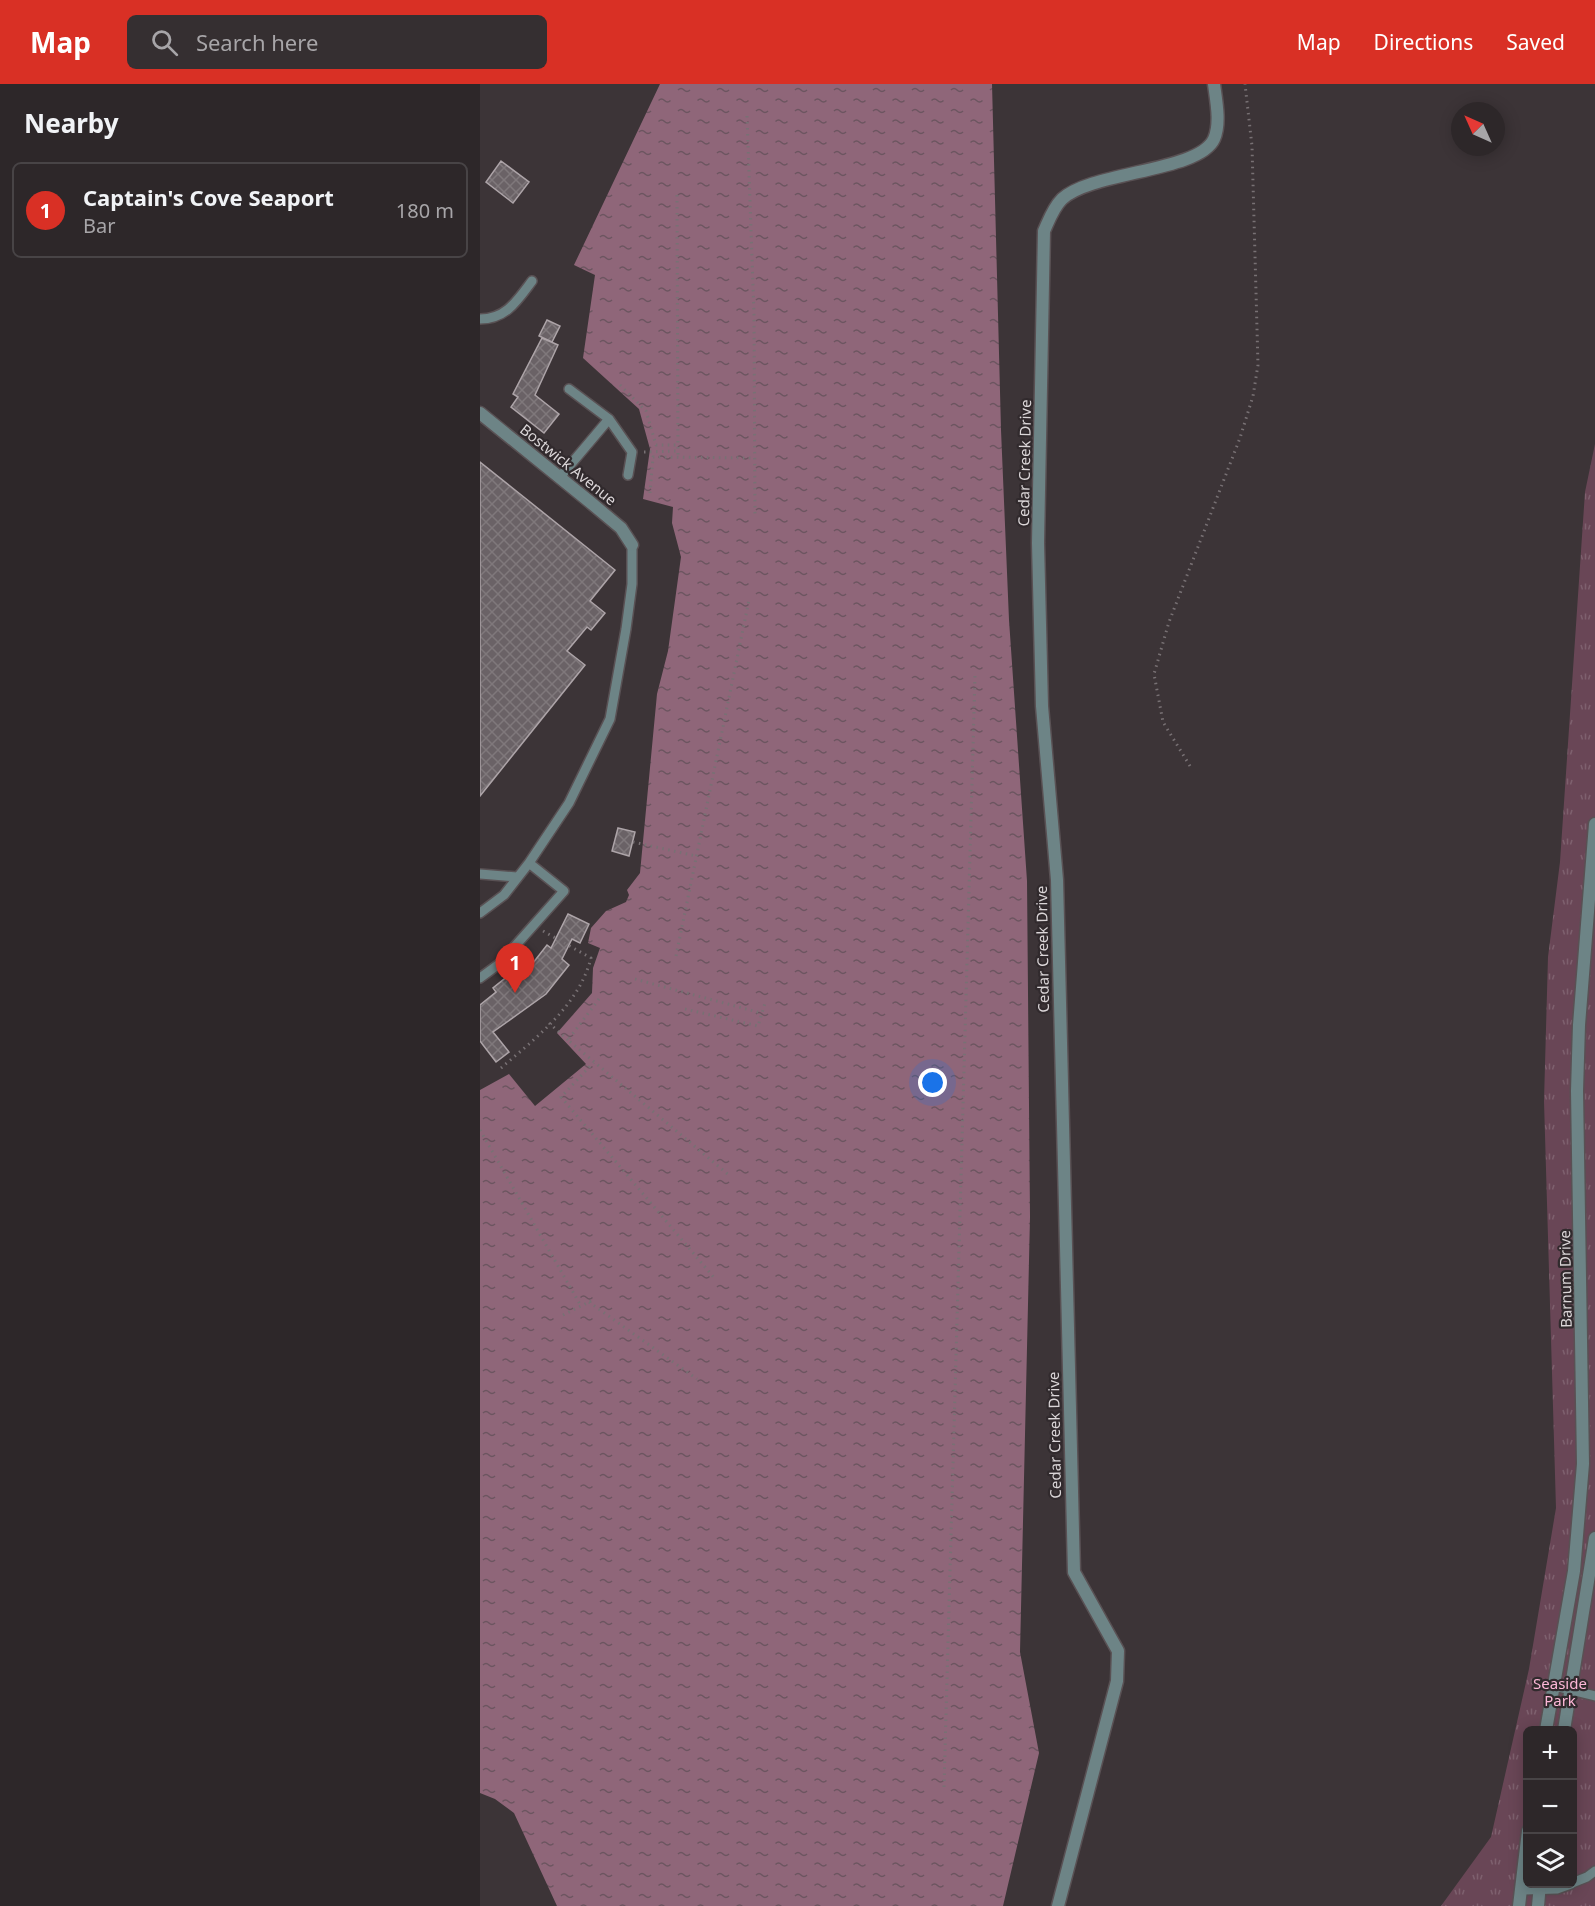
<!DOCTYPE html>
<html lang="en">
<head>
<meta charset="utf-8">
<style>
	:root { --surface:#2d2729; --page:#352f31; --text:#f1f3f6; --muted:#a7a5a8; --line:#484446; --accent:#d93025 }
	body { margin:0; font-family:"Noto Sans",sans-serif; background:var(--page); color:var(--text) }
	.controls { position:absolute; right:18px; bottom:18px; display:grid; overflow:hidden; border-radius:9px; box-shadow:0 3px 15px #0003 }
	.controls button { width:54px; height:54px; display:grid; place-items:center; padding:0; border:0; border-bottom:2px solid var(--line); background:var(--surface); color:var(--text); font:30px sans-serif }
	.compass { position:absolute; left:971px; top:18px; width:54px; height:54px; border-radius:50%; background:var(--surface); box-shadow:0 3px 15px #0003; rotate:315deg }
	.you { position:absolute; left:453px; top:999px; width:21px; height:21px; margin:-15px; border:4px solid #fff; border-radius:50%; background:#1a73e8; box-shadow:0 0 0 9px #1a73e833 }
	.badge { display:grid; place-items:center; width:39px; height:39px; border-radius:50%; background:var(--accent); color:#fff; font-size:20px; font-weight:700 }
	.pin { position:absolute; translate:-50% -50px; filter:drop-shadow(0 2px 3px #0008) }
	.pin::after { content:''; position:absolute; top:32px; width:21px; height:18px; background:inherit; clip-path:polygon(0 0,100% 0,50% 100%) }
	.list { margin:0; padding:0; list-style:none }
	h2 { display:flex; justify-content:space-between; align-items:center; height:78px; margin:0; padding:0 24px; font-size:26px }
	h2 small { font-size:20px; font-weight:400; color:var(--muted) }
	.list li { display:grid; grid-template-columns:39px 1fr auto; gap:18px; align-items:center; box-sizing:border-box; height:96px; margin:0 12px 12px; padding:0 12px; border:2px solid var(--line); border-radius:9px }
	.list b { display:block; font-size:22px; white-space:nowrap }
	.list p { margin:0; font-size:20px; white-space:nowrap; color:var(--muted) }
	.list em { font-size:20px; font-style:normal; color:var(--muted) }
	.icon { flex:none; width:33px; height:33px; fill:none; stroke:currentColor; stroke-width:2; stroke-linecap:round; stroke-linejoin:round }
	.map { position:relative; flex:none; width:1115px; height:1822px; overflow:hidden }
	header { display:flex; align-items:center; gap:36px; box-sizing:border-box; height:84px; padding:0 30px; background:var(--accent); color:#fff }
	header strong { font-size:28px }
	nav { display:flex; gap:33px; margin-inline-start:auto; font-size:21px }
	.search { width:420px; height:54px; background:var(--page); display:flex; align-items:center; gap:15px; box-sizing:border-box; padding:0 21px; border-radius:9px; color:var(--muted); font-size:22px }
	main { display:flex }
	aside { flex:1; background:var(--surface) }
	.map>svg:first-child { display:block }
</style>
</head>
<body>
<header>
<strong>Map</strong>
<div class="search"><svg class="icon" aria-label="search" viewBox="0 0 24 24"><circle cx="10" cy="10" r="6"/><path d="M15 15l6 6"/></svg>Search here</div>
<nav><a>Map</a><a>Directions</a><a>Saved</a></nav>
</header>
<main>
<aside>
<h2>Nearby<small></small></h2>
<ul class="list">
<li><span class="badge">1</span><div><b>Captain's Cove Seaport</b><p>Bar</p></div><em>180 m</em></li>
</ul>
</aside>
<div class="map">
<svg width="1115" height="1822" viewBox="0 0 1115 1822">
	<defs>
		<pattern id="park-tufts" width="24" height="20" patternUnits="userSpaceOnUse" patternTransform="scale(1.5)"><rect width="24" height="20" fill="#694656"/><path d="M3 7l-1-3M5 7V3M7 7l1-3M15 17l-1-3M17 17v-4M19 17l1-3" fill="none" stroke="#7e606e"/></pattern>
		<pattern id="water-ripples" width="26" height="14" patternUnits="userSpaceOnUse" patternTransform="scale(1.5)"><rect width="26" height="14" fill="#8f6679"/><path d="M2 4q2-2 4 0t4 0M15 11q2-2 4 0t4 0" fill="none" stroke="#6c5560"/></pattern>
		<pattern id="building-cross-hatch" width="8" height="8" patternUnits="userSpaceOnUse" patternTransform="scale(1.5)"><rect width="8" height="8" fill="#6a6266"/><path d="M0 0l8 8M0 8l8-8" fill="none" stroke="#7f787b"/></pattern>
	</defs>
	<rect width="100%" height="100%" fill="#3c3437"/>
	<!-- park -->
	<path fill="url(#park-tufts)" fill-rule="evenodd" d="M1115,360V1822H961L1011,1753L1049,1585L1076,1424L1064,1017L1068,873L1080,778L1105,408ZM1048,1646H1092V1800H1048Z"/>
	<!-- water -->
	<path fill="url(#water-ripples)" d="M180,0H512L521,346L529,536L547,797L550,1133L540,1568L559,1669L523,1822H77L34,1729L15,1715L0,1709V1006L29,990L55,1022L106,980L77,949L112,909L113,884L120,864L108,859L111,844L126,827L146,818L149,811L147,806L160,789L177,610L188,567L201,473L192,439L193,423L163,415L170,365L159,325L103,274L115,191L94,181Z"/>
	<!-- building -->
	<path fill="url(#building-cross-hatch)" stroke="#ada4a8" stroke-width="1.5" d="M21,77L49,98L33,119L6,98Z
		M67,236L80,242L72,258L59,252Z
		M62,254L78,261L55,311L79,330L64,349L31,323L38,313L33,310Z
		M0,378L135,486L110,517L125,529L111,546L107,543L87,567L105,581L0,712Z
		M138,744L155,748L149,772L132,767Z
		M88,830L109,840L100,859L92,855L82,875L89,881L66,910L13,948L29,968L16,978L0,957V921L16,908L13,904L44,879L49,884L67,861L71,864Z"/>
	<g fill="none" stroke-linecap="round" stroke-linejoin="round">
		<!-- service casing -->
		<g stroke="#595154" stroke-width="12">
			<path id="service" d="M0,235C26,235 37,217 52,197
				M89,305L129,335L152,368L148,391
				M80,393L129,335
				M0,790L37,793
				M0,829L24,811L49,779
				M0,894L19,880L84,807L49,779L89,719L130,635L146,545L152,500V461
				M1074,1602L1115,1612
				M1092,1799L1107,1793L1115,1787
				M1040,1806L1077,1805L1091,1800"/>
		</g>
		<!-- minor casing -->
		<g stroke="#595154" stroke-width="15">
			<path id="minor" d="M0,329L110,418L141,444L152,461
				M1066,1646L1094,1487L1103,1380L1097,1007L1099,941L1115,740
				M1084,1646L1115,1454
				M578,1822L637,1597L638,1567L594,1488L577,796L562,622L558,459L564,147C569,136 573,124 582,115C612,87 719,88 734,55C741,39 736,16 734,0
				M1039,1822L1048,1747
				M1058,1822L1060,1800"/>
		</g>
		<!-- path -->
		<path stroke="#787174" stroke-width="3" stroke-dasharray="1.5 4.5" stroke-linecap="butt" d="M267,32L274,230L275,433
			M197,111L198,373
			M140,301L166,327L176,361H197
			M164,368L198,367
			M170,409L173,373L274,374
			M710,682L683,638L674,590L689,538L760,354L773,312L778,281L772,62L765,0
			M153,758L216,772
			M196,872L269,516
			M155,895L281,929
			M119,915L88,956L250,1092
			M205,925L278,942L285,919
			M69,939L88,956
			M114,978L81,1013L236,1196
			M21,984C57,953 99,921 111,874L63,847
			M0,1046L101,1222
			M109,1218L217,1295
			M83,1231L115,1215
			M464,1703L495,591"/>
		<!-- service -->
		<use href="#service" stroke="#6d8486" stroke-width="9"/>
		<!-- minor -->
		<use href="#minor" stroke="#6d8486" stroke-width="12"/>
	</g>
	<g text-anchor="middle" stroke-width="4.5" stroke-linejoin="round" paint-order="stroke">
		<!-- street labels -->
		<g font-size="15" fill="#dbd6d8" stroke="#312a2d">
			<text transform="translate(545 379) rotate(-89)" y="5">Cedar Creek Drive</text>
			<text transform="translate(88 381) rotate(39)" y="5">Bostwick Avenue</text>
			<text transform="translate(563 865) rotate(-91)" y="5">Cedar Creek Drive</text>
			<text transform="translate(1086 1195) rotate(-91)" y="5">Barnum Drive</text>
			<text transform="translate(575 1351) rotate(-91)" y="5">Cedar Creek Drive</text>
		</g>
		<!-- park labels -->
		<g font-size="15" fill="#fcb7d7" stroke="#312a2d">
			<text x="1080" y="1605">Seaside<tspan x="1080" dy="17">Park</tspan></text>
		</g>
	</g>
</svg>
<div class="controls">
<button>+</button>
<button>−</button>
<button><svg class="icon" aria-label="layers" viewBox="0 0 24 24"><path d="M12 4l9 5-9 5-9-5zM3 14l9 5 9-5"/></svg></button>
</div>
<svg class="compass" viewBox="-18 -18 36 36"><path d="M0-13l5 13h-10z" fill="#e53935"/><path d="M0 13l5-13h-10z" fill="#a7a5a8"/></svg>
<div class="you"></div>
<div class="pin badge" style="left:35px;top:909px">1</div>
</div>
</main>
</body>
</html>
